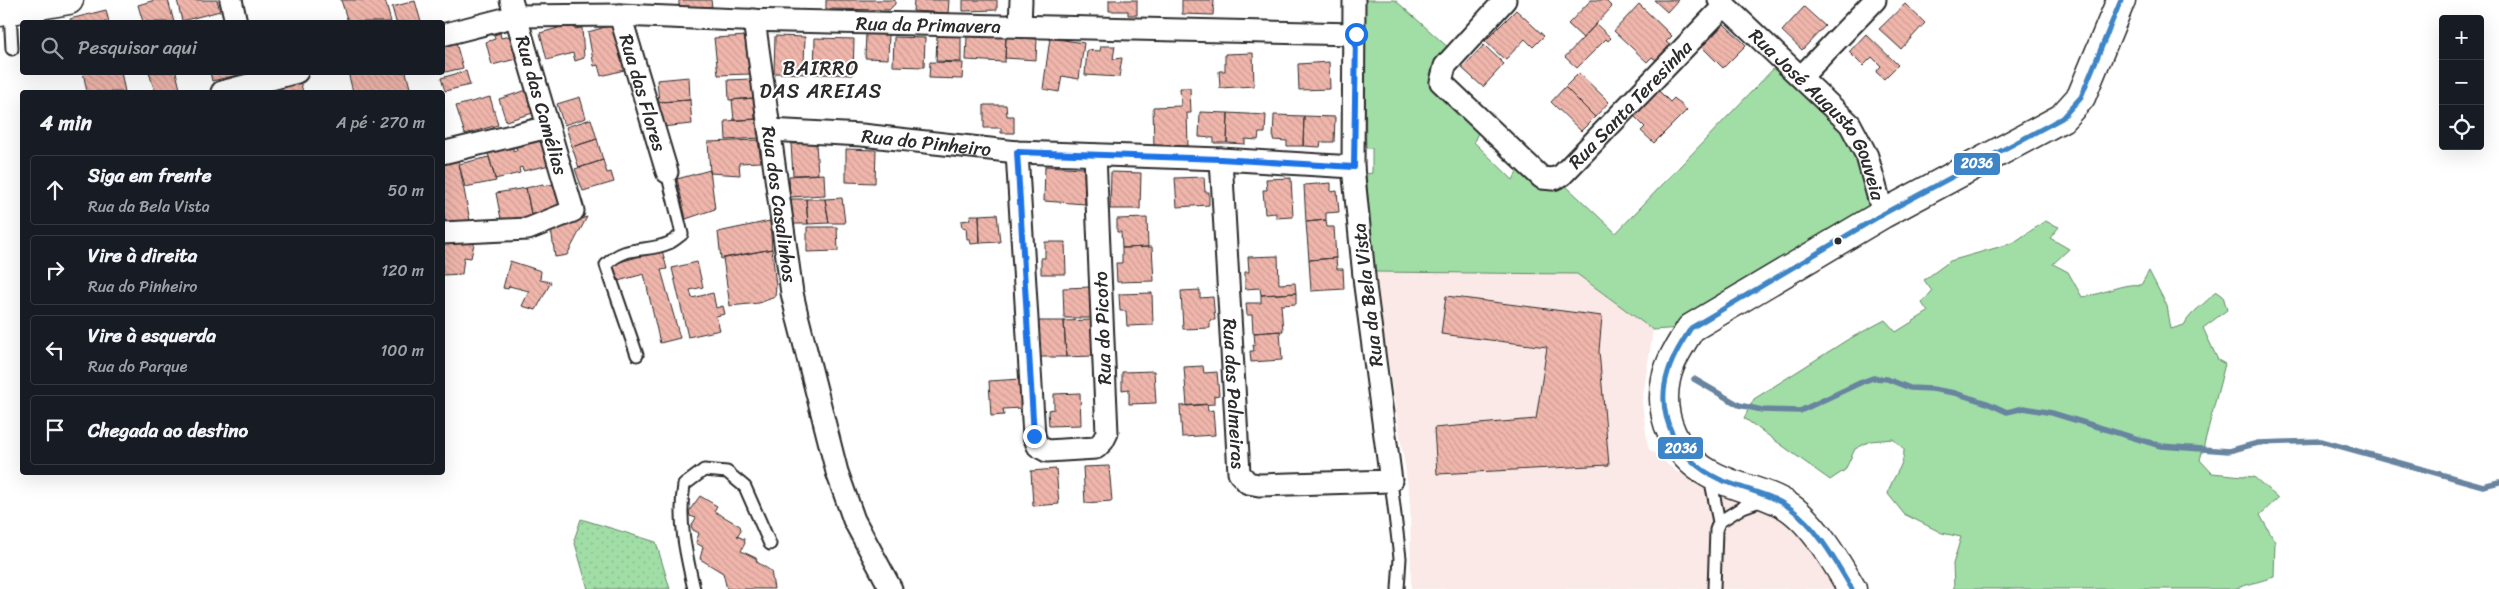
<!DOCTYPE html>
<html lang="pt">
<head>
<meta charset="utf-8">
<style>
	:root { --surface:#171b24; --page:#242831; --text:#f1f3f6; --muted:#9ea1a6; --line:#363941 }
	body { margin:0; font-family:Sriracha,sans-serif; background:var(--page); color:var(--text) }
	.controls { position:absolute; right:15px; top:15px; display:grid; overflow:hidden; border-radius:5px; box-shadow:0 5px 20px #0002 }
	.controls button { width:45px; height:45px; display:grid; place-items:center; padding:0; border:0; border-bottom:1px solid var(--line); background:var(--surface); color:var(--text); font:25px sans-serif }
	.stop { position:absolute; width:15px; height:15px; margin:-11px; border:4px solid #1a73e8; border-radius:50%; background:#fff }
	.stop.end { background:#1a73e8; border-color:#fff; box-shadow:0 1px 5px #0008 }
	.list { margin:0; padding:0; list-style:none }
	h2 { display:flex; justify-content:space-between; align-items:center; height:65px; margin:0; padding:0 20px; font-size:21px }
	h2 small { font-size:16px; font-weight:400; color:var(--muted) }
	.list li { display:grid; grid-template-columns:32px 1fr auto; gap:15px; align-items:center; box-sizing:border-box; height:70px; margin:0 10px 10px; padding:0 10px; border:1px solid var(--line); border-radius:5px }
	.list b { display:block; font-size:19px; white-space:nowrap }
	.list p { margin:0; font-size:16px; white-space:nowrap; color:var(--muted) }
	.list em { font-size:16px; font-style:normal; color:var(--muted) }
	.icon { flex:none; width:28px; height:28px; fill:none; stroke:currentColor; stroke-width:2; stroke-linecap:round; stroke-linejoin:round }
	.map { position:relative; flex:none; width:2499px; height:589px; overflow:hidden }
	.search { position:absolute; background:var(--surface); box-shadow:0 5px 20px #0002; left:20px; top:20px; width:425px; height:55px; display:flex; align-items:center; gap:12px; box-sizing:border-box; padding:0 18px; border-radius:5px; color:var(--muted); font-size:19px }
	.panel { position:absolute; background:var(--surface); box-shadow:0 5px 20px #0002; left:20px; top:90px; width:425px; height:385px; border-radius:5px }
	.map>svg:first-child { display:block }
</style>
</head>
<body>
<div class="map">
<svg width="2499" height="589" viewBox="0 0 2499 589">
	<defs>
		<pattern id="park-dots" width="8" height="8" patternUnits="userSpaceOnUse" patternTransform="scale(1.25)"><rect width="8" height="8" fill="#a0dea6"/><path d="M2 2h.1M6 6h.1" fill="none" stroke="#8abf8f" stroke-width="1.8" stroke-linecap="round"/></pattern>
		<pattern id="building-back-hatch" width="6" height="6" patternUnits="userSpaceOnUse" patternTransform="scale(1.25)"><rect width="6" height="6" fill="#f0b6ac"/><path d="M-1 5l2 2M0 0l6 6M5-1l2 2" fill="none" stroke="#ce9d94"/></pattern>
	</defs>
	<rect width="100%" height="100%" fill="#fff"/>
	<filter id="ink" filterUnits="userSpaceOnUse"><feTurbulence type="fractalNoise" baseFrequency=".02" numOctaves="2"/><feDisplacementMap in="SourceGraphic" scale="10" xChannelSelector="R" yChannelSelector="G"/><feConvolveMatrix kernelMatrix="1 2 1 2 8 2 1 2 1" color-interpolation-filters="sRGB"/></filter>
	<g filter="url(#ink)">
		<!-- built -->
		<path fill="#fae9e6" d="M1374,273L1577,274L1653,330L1642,402L1648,448L1677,472L1734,494L1784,517L1803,532L1841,589H1411L1410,498Z"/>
		<!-- green -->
		<path fill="#a0dea6" stroke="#668468" d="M1364,0H1395L1450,49L1430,73L1431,82L1479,130L1474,142L1513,180L1519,168C1535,183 1542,195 1565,185L1616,233L1777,65C1801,89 1840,120 1855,151C1864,171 1868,192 1872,214L1681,328L1653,330L1577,274L1374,272L1366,174L1372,173V148H1366Z
			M2045,221L2059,227L2050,238L2069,249L2053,264L2068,272L2082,297C2102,295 2123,282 2141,285L2149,271L2167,306L2171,329L2184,325C2191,311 2206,304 2216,291L2223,296L2227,310L2203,328L2218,360L2225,364L2200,460L2212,473L2254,477L2278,498L2260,515L2275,542L2274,577L2233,589H1954L1953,564L1961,537L1942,533L1904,514L1888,494C1891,477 1905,467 1904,449L1893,439L1870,441L1855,449L1845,470L1830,480L1744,418L1754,399L1847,340L1885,320L1896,332L1928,312L1922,303L1932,291L1924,280L1950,261L2013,243Z"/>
		<!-- park -->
		<path fill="url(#park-dots)" stroke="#668468" d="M581,519L656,542L670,589H588L574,540Z"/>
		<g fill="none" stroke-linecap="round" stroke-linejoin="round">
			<!-- stream -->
			<path stroke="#68849f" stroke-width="5.5" d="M1694,379L1739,405L1762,410L1800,411L1862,382L1873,378L1887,379L1910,388L1932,389L1955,393L1987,403L2007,412L2024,408L2052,413L2161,446L2229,451L2258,443L2321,441L2483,486L2499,482"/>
		</g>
		<!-- building -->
		<path fill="url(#building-back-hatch)" stroke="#2b2b2b" d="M155,0H168L174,22H143L138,5Z
			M177,0H217L220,11L182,21Z
			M341,0H385L391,22H348Z
			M679,0H711L712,7H679Z
			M826,0H895V4L889,10L826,9Z
			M914,0H949L948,13L913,11Z
			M963,0H997V10L963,11Z
			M1109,0H1137V15H1128V11H1109Z
			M1182,0H1214L1213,15L1182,14Z
			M1591,0H1605L1612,7L1583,38L1568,24Z
			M1654,0H1678L1667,12Z
			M415,1L421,22H396L392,7Z
			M1639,4L1672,36L1666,42L1670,45L1656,60L1652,57L1647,62L1614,31Z
			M1905,4L1925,23L1901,49L1879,29Z
			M1804,7L1825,26L1802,50L1782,31Z
			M106,10L109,22H71L70,19Z
			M1516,10L1544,36L1533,47L1525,39L1505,60L1485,41Z
			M616,24L628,69L601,76L598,65L594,66L588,32Z
			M1596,24L1611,38L1608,41L1606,39L1577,68L1565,57Z
			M1724,24L1746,45L1723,68L1702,47Z
			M569,25L573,26L574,29L582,28L584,58L575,61L573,53L547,60L540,33Z
			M500,33L501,38L510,36L516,59L492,65L486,42L495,39L494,35Z
			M866,33L889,34L888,59L865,58Z
			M1866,34L1898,65L1884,79L1876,72L1881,66L1872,57L1863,66L1849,52Z
			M937,35H961V62L936,61Z
			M747,36L751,74L718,75L714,38Z
			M775,36L805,37L804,64H809V74L774,73Z
			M967,36L1006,37L1005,62L966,60Z
			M894,37L925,38L924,67L893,66Z
			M1006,37L1037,39L1036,60L1005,58Z
			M815,38L854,39L853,75L814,74Z
			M1050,38L1084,43L1079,79L1062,76L1059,92L1043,89Z
			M456,43L463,68L441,73L442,46Z
			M1484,45L1504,64L1483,87L1462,68Z
			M1101,46H1115L1113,59L1122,58L1119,77L1085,75L1087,50L1100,51Z
			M1253,53L1254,86L1220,88L1219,71H1225V54Z
			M930,62L963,63L962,79L929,78Z
			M1329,62L1330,89L1299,90L1298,64Z
			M466,71L470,85L445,91L441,78Z
			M83,72H121L125,92H87Z
			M149,72H176L180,89L155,92Z
			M210,72H237L238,75L212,81Z
			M348,72H406L411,92H375V90L353,92Z
			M1579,73L1609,102L1595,117L1565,87Z
			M689,77L690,100L659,102L657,80Z
			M752,79L754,98L729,100L728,80Z
			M300,81L303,92H263V89Z
			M1565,87L1595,117L1581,131L1551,102Z
			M1180,88H1190L1191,113H1187L1188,146L1154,147L1153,107L1181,106Z
			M1657,89L1670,102L1674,98L1687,110L1654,143L1641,131L1645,127L1632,114Z
			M527,90L533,113L506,121L499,99Z
			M490,97L498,125L465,134L456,106Z
			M580,97L586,118L564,125L557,104Z
			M754,98L755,119L734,120L732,100Z
			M690,100L692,124L661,127L659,102Z
			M984,105H1006L1007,116H1014V133H1001V128H984Z
			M1200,112L1228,113L1227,143H1214V138L1199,137Z
			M1228,113L1266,115L1265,133H1259L1258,140L1245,139V144L1227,143Z
			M1274,115L1304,116L1303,146H1287V141L1273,140Z
			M1304,116L1335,117L1334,142H1321L1320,147L1303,146Z
			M591,119L597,139L572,147L566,127Z
			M760,119L761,138L726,140L725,121Z
			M544,137L550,165L523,171L522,167L519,168L520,173L495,179L488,153L513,147V151L517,150L515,144Z
			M597,139L603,160L579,168L572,147Z
			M758,140L761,162L739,163L740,175L710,173L708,142Z
			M816,143L818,174L793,175L791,144Z
			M846,149L876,150L875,183L846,182Z
			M489,157L496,181L465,187L459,164Z
			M458,158L470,221L446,225L442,206V162Z
			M603,160L607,173L611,172L614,182L583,191L575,169Z
			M1045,166L1084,168L1085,204L1044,201Z
			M710,170L715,209L686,219L677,179Z
			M1111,172L1141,173L1140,209H1110Z
			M824,174L825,195L790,197L789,176Z
			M1204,177L1205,192H1209V205L1177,207L1175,178Z
			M1291,178L1293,217L1276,218V213L1265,214L1263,190H1267L1266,179Z
			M1331,183V192L1337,191L1339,212L1326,213V220L1306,222L1304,185Z
			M543,184V186L555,184L561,213L532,219L526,188Z
			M526,188L532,219L502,224L496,193Z
			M842,198L845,223H829L825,199Z
			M789,199H806L808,224H791Z
			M806,199H825L829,223L808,224Z
			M997,214L1000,242L980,243L979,215Z
			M971,215H979L980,243L971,244L970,239H967L966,228L962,227L961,221L969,220Z
			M587,217L567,255L555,257L551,228Z
			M1147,218L1148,247L1122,248L1121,232H1117V219Z
			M1326,220L1327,227H1334L1336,258L1309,260L1306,222Z
			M770,221L772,249L721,259L718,232Z
			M807,227H837L838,251L807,252Z
			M475,239L471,258L464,257L462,274L442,275L443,241Z
			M1045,242H1065L1066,274H1041V258H1045Z
			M1152,247L1154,281L1117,282L1116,263H1122V248Z
			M772,249L776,286L775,297L759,303L730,306L723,258Z
			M662,250L667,269L661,270L680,338L660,343L644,274L618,281L613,264Z
			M1278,256L1279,284L1295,283L1296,293L1261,295L1260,288L1245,289V272H1249L1248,257Z
			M1336,258L1337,269H1343L1344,289L1311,291L1309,260Z
			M510,261L541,271L540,280L551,282L536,310L522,306L529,291L509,286L508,289L503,288Z
			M697,262L703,287L690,290L692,298L713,293L716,308L723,306L725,314L716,316L720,330L688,337L672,268Z
			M1091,287V318H1064L1063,288Z
			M1200,290V298L1213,297L1215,320H1210V328L1183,329L1181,291Z
			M1152,293L1153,325L1127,326L1126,311H1120L1119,294Z
			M1296,293V304L1281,305L1283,331L1253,333L1252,315H1247L1246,303H1261V295Z
			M1446,296L1602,316L1599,351L1609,465L1437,474L1434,428L1536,419L1547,347L1441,334Z
			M1093,320V356L1066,357L1064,321Z
			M1036,321H1064L1066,357H1036Z
			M1280,331L1282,360L1251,362L1250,351H1254L1253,345H1255L1254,333Z
			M1203,366L1204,373L1217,372L1219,395L1214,396V404L1187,406L1184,367Z
			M1154,371L1156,403L1129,404V389L1122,390V372Z
			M1021,379L1022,408L1003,409L1004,415L991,416L989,381Z
			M1080,393L1081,425L1049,426L1048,410L1054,409V394Z
			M1207,404L1208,411L1213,410L1215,435L1182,437L1180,406Z
			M1109,466L1112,501L1085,503L1083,467Z
			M1056,469L1059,504L1033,506L1031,471Z
			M700,496L717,506L714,511L740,526L741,530L737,536L744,539L745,543L741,551L756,558L757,562L771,571L774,589H727L723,573L700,559L703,547L696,543L699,533L693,530L691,526L696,518L690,516L689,511Z"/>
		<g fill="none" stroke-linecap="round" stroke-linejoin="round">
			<!-- service casing -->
			<g stroke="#2b2b2b" stroke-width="15">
				<path id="service" d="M10,11L12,49
					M637,355L606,265C625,244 647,253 669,243C674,241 678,237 682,234L667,172
					M1710,477L1719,522L1716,530L1714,589
					M1391,481L1400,558L1398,589
					M1719,522L1743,507L1765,499
					M694,589C686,554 678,521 684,485L704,470L727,472L745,487L770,544"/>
			</g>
			<!-- minor casing -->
			<g stroke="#2b2b2b" stroke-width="25">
				<g id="minor">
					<path d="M231,0L236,22"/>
					<path id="s1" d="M1505,0L1445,66L1441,82L1542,178L1553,179L1562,175L1725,5"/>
					<path id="s2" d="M1719,0L1850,124L1867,156L1883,214"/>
					<path id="s3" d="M620,15L667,172"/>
					<path id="s4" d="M754,20L792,293L797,315L837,472L854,520L891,589"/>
					<path d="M1020,26L1021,0"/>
					<path id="s5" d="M442,35L516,16L620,15L741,20L1356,34"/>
					<path d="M1801,77L1875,0"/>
					<path d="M222,92L297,72"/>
					<path id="s6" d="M769,130L862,135L1017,152L1221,159L1353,167"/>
					<path d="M1017,152L1034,436L1038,446L1047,451L1096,448L1103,441L1107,433L1095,155"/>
					<path d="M442,153L548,127"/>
					<path id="s7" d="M1221,159L1239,473L1248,483L1259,485L1391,481L1365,286L1353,167L1354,0"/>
					<path d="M442,233L528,229L573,211L511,0"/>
				</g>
			</g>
			<!-- tertiary casing -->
			<g stroke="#2b2b2b" stroke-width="31">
				<path id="tertiary" d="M0,12L69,0
					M1852,589C1837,563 1814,524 1789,507C1766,491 1733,488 1708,473C1675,454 1658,417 1666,379C1670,360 1681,344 1691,328L1883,214L2062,118L2081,97L2121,0"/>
			</g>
			<!-- service -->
			<use href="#service" stroke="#fff" stroke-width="11"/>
			<!-- minor -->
			<use href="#minor" stroke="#fff" stroke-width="21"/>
			<!-- tertiary -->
			<use href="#tertiary" stroke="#fff" stroke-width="28"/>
			<!-- bus-1 casing -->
			<g stroke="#fff" stroke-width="9">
				<path id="bus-1" d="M1852,589C1835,560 1817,527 1790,508C1769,493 1742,489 1719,479C1678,460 1654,416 1668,372C1673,356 1682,342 1691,328L1883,214L2062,118L2081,97L2121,0"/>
			</g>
			<!-- bus-1 -->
			<use href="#bus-1" stroke="#3d85c6" stroke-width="5"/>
		</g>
	</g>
	<g fill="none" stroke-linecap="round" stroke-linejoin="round" filter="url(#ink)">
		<!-- route -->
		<path stroke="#1a73e8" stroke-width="6" d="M1034,436L1017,152L1220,159L1354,167L1356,34"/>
	</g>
	<!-- markers -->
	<circle fill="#2b2b2b" stroke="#fff" stroke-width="2" cx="1838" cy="241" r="4.5"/>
	<g text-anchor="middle" stroke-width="4" stroke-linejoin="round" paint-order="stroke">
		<!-- street labels -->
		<g font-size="19" fill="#2b2b2b" stroke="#fff">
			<text dy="7" stroke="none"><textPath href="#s5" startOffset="489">Rua da Primavera</textPath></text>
			<text dy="7" stroke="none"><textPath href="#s3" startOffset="81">Rua das Flores</textPath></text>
			<text dy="7" stroke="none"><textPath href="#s1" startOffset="364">Rua Santa Teresinha</textPath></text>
			<text transform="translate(542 105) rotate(74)" y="7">Rua das Camélias</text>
			<text dy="7" stroke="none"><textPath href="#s2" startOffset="154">Rua José Augusto Gouveia</textPath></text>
			<text dy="7" stroke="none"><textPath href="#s6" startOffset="158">Rua do Pinheiro</textPath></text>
			<text dy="7" stroke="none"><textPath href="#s4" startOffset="186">Rua dos Casalinhos</textPath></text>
			<text transform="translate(1367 295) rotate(-97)" y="7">Rua da Bela Vista</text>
			<text transform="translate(1102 328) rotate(-92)" y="7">Rua do Picoto</text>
			<text dy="7" stroke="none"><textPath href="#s7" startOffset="235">Rua das Palmeiras</textPath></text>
		</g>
		<!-- neighbourhood labels -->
		<g font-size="20" letter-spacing="1" fill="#2b2b2b" stroke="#fff">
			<text x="821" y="75">BAIRRO<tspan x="821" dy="23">DAS AREIAS</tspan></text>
		</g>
	</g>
	<g stroke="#fff" stroke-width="2">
		<rect x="1953" y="152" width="48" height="24" rx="5" fill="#3d85c6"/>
		<rect x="1657" y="436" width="47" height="24" rx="5" fill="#3d85c6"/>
	</g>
	<g font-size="14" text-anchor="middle" font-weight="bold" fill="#fff">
		<text x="1977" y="168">2036</text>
		<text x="1681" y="453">2036</text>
	</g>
</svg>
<div class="controls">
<button>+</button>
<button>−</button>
<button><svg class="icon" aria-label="locate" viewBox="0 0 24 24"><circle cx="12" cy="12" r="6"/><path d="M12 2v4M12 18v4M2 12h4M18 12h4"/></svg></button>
</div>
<div class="stop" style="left:1356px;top:34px"></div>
<div class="stop end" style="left:1034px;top:436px"></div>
<div class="search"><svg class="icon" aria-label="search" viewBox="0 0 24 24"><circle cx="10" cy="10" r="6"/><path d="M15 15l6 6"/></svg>Pesquisar aqui</div>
<section class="panel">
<h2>4 min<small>A pé · 270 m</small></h2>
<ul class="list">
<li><svg class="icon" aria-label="ahead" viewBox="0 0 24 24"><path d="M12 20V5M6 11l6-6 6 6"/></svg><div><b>Siga em frente</b><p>Rua da Bela Vista</p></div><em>50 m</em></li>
<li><svg class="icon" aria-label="right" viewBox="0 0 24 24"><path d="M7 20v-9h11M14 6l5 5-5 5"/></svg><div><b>Vire à direita</b><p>Rua do Pinheiro</p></div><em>120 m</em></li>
<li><svg class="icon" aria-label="left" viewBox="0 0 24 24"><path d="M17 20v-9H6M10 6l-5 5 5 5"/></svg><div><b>Vire à esquerda</b><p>Rua do Parque</p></div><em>100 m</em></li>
<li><svg class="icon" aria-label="arrive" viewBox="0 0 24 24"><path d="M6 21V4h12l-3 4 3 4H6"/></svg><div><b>Chegada ao destino</b></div></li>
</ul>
</section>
</div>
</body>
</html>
